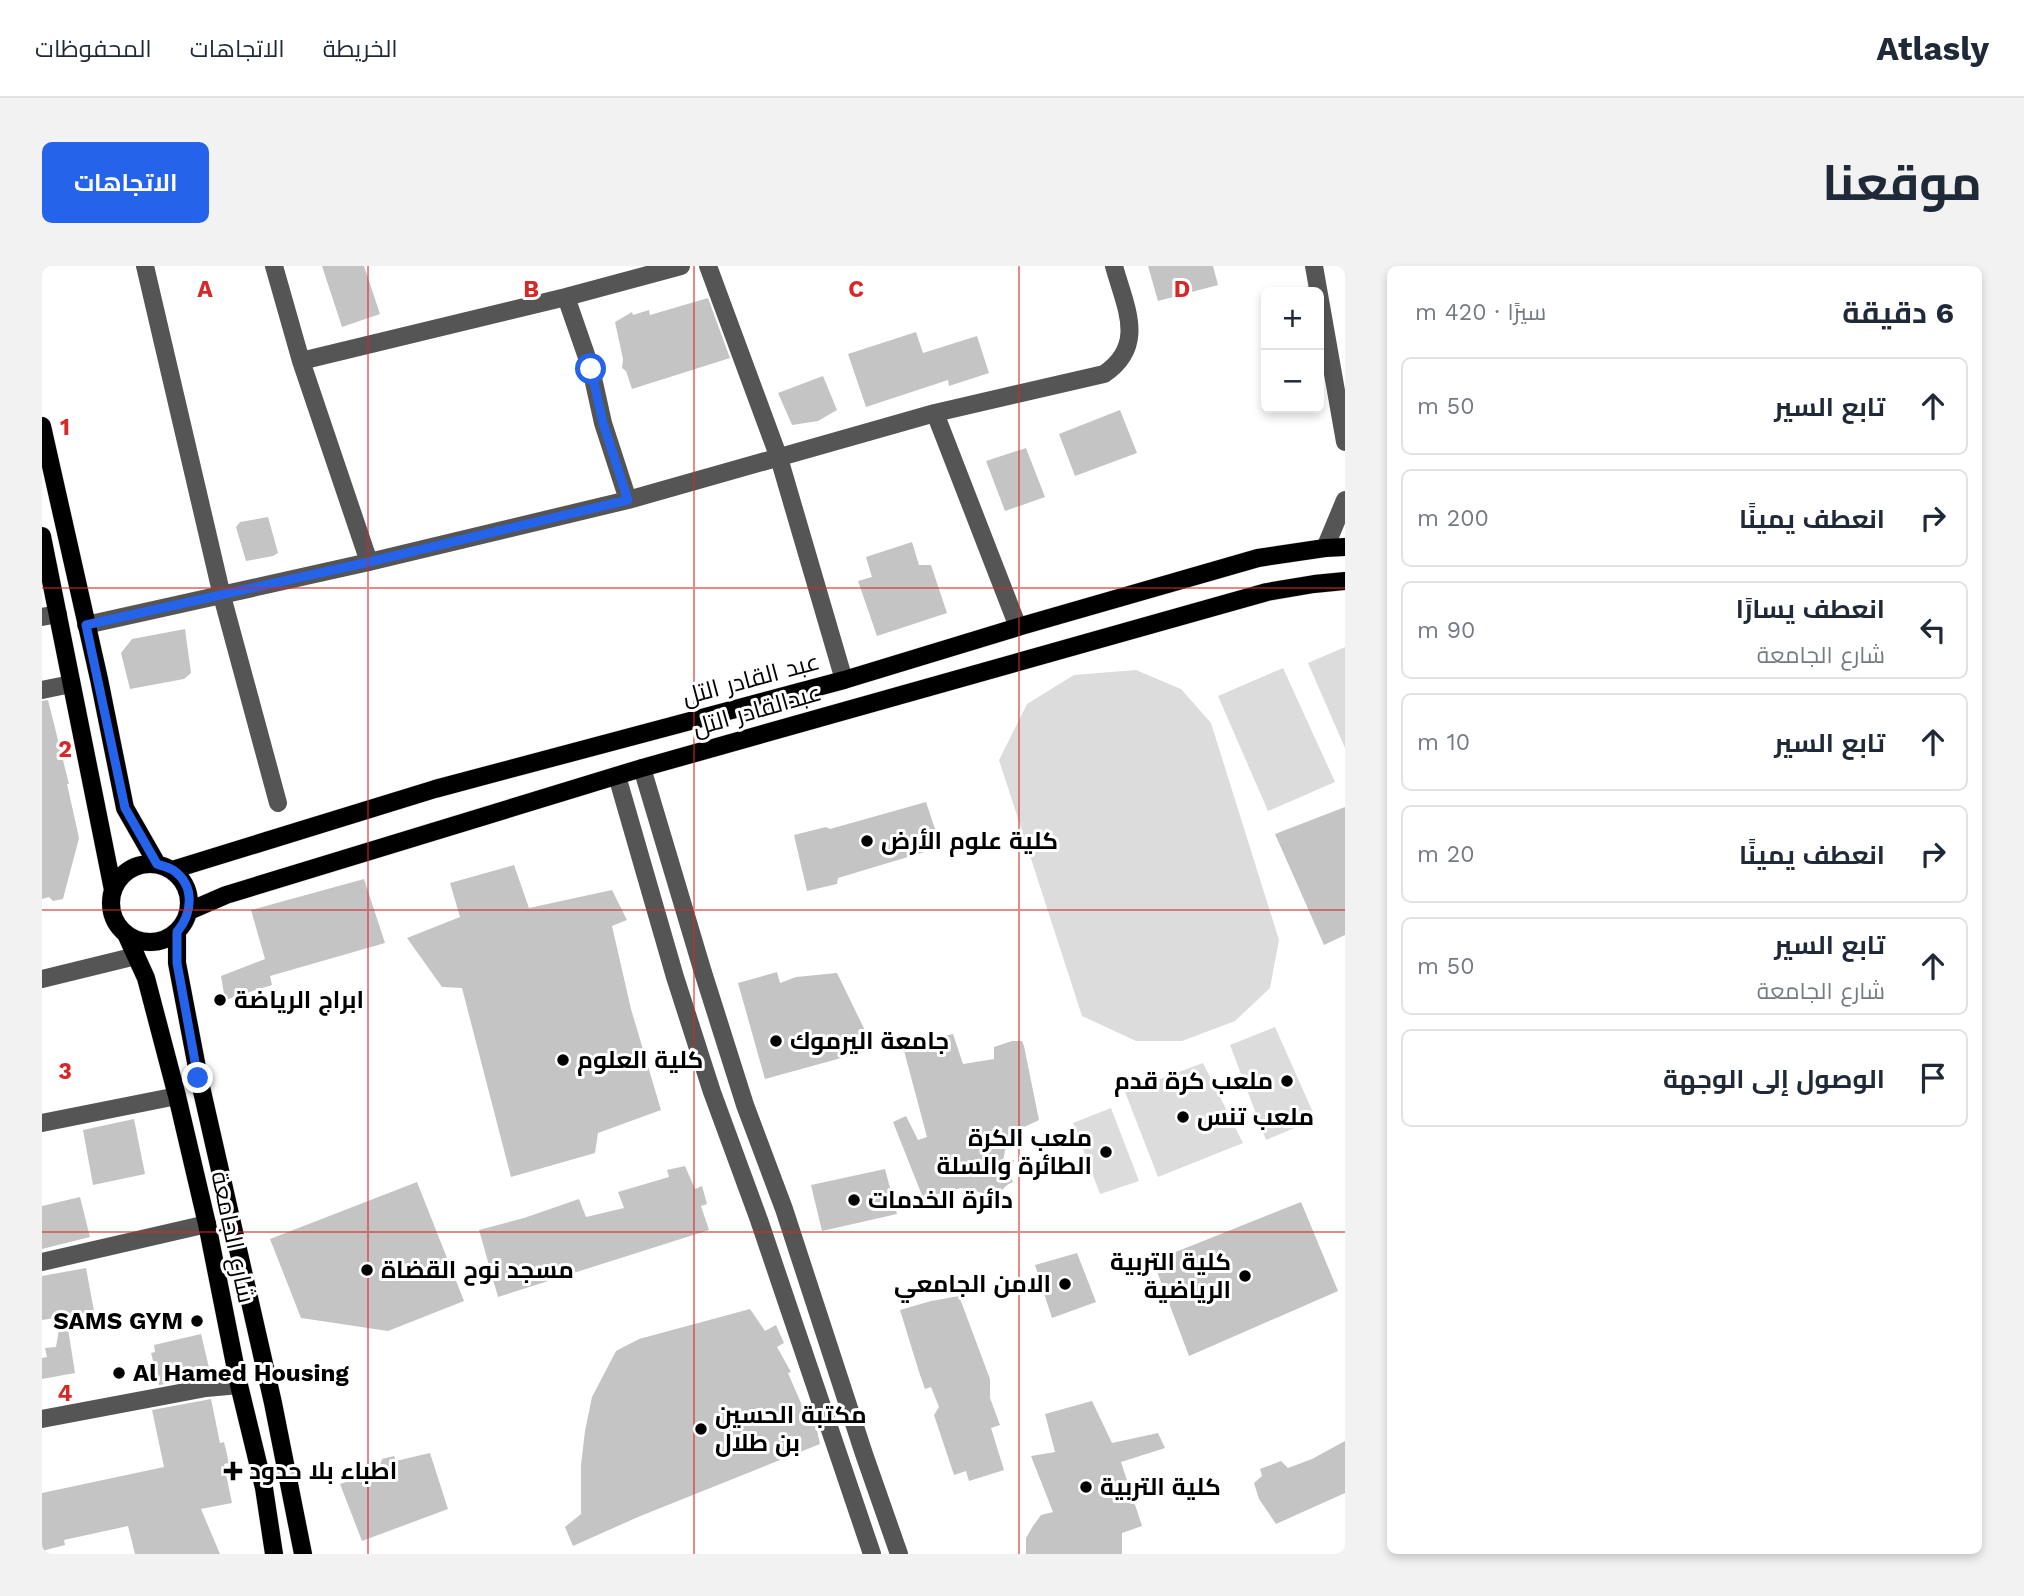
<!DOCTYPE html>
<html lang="ar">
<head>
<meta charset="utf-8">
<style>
	:root { --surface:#fff; --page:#f2f2f3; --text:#1f2937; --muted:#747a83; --line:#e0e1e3; --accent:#2563eb }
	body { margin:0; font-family:"Work Sans",Cairo,sans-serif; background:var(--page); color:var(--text); direction:rtl }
	.controls { position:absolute; right:21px; top:21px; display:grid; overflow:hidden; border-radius:10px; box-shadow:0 4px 10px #0003 }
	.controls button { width:63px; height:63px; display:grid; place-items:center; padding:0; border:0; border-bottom:2px solid var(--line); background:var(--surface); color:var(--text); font:35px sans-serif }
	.stop { position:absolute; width:21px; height:21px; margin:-16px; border:5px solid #2563eb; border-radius:50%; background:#fff }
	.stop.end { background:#2563eb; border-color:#fff; box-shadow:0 2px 7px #0008 }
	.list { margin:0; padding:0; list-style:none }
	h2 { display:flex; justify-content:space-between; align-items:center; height:91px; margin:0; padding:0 28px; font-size:30px }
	h2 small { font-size:23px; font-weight:400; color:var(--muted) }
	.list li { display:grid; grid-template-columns:46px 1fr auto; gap:21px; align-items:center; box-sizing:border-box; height:98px; margin:0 14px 14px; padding:0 14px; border:2px solid var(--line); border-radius:10px }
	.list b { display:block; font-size:26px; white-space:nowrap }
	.list p { margin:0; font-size:23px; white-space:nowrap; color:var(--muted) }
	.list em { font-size:23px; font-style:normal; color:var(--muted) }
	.icon { flex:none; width:38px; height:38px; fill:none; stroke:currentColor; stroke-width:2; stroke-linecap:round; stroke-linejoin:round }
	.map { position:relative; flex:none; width:1303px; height:1288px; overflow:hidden; direction:ltr; border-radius:10px }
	header { display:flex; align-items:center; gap:42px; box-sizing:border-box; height:98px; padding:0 35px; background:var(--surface); border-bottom:2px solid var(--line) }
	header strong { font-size:33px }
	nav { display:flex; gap:38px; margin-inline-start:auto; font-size:24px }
	.intro { display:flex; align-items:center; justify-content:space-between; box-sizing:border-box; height:168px; padding:0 42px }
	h1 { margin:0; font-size:49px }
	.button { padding:18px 32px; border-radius:10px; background:var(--accent); color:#fff; font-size:24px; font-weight:700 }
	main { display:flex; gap:42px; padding:0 42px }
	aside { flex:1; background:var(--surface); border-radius:10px; box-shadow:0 4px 10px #0003 }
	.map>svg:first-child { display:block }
</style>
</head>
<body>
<header>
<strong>Atlasly</strong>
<nav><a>الخريطة</a><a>الاتجاهات</a><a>المحفوظات</a></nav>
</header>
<div class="intro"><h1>موقعنا</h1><a class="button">الاتجاهات</a></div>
<main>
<aside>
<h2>6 دقيقة<small>سيرًا · 420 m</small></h2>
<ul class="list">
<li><svg class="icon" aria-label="ahead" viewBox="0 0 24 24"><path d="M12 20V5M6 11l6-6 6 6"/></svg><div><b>تابع السير</b></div><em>50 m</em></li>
<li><svg class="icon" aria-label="right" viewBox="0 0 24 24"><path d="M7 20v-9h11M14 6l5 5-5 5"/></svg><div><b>انعطف يمينًا</b></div><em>200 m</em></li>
<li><svg class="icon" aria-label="left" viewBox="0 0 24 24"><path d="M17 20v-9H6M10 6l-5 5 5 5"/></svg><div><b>انعطف يسارًا</b><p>شارع الجامعة</p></div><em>90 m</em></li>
<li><svg class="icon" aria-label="ahead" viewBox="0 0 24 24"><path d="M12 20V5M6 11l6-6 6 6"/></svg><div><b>تابع السير</b></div><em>10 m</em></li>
<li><svg class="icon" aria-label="right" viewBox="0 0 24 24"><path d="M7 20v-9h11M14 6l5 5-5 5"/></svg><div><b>انعطف يمينًا</b></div><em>20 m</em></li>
<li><svg class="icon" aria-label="ahead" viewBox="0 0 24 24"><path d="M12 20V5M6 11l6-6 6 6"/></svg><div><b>تابع السير</b><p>شارع الجامعة</p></div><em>50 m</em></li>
<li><svg class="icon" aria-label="arrive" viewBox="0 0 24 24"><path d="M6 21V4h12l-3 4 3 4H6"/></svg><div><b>الوصول إلى الوجهة</b></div></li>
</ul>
</aside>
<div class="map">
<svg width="1303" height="1288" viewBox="0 0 1303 1288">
	<rect width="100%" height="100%" fill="#fff"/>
	<!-- green -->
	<path fill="#dcdcdc" d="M1303,381V482L1266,397Z
		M1241,402L1293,516L1226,545L1176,430Z
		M1094,404L1139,423L1169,457L1237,674L1228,722L1193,755L1140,775H1094L1040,750L957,494L985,438L1032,409Z
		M1233,761L1274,853L1224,874L1188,779Z
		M1161,797L1201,877L1116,911L1083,826Z
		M1069,842L1097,915L1058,928L1031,857Z"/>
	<!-- building -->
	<path fill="#c4c4c4" d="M280,0H322L338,48L300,61Z
		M1106,0H1171L1176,19L1116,35Z
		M666,32L688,92L590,123L584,105L580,102L581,93L573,56L590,46L591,49L607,44L608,49Z
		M874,66L881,87L935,70L947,107L907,120L906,114L824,141L806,88Z
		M781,110L795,144L776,155L750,159L736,127Z
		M1078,144L1095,187L1033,210L1017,168Z
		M984,182L1003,231L963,245L944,195Z
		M226,251L236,287L231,290L204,295L194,261L198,256Z
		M870,276L877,299H889L905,347L835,370L816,315L830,311L824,291Z
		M143,363L149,407L142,413L88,423L79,387L90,373Z
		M6,434L27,518H25L37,572L21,633L11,635L7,631L0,633V435Z
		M884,536L899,581L796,612L795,618L765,625L752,569L784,561L788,563Z
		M1303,541V669L1282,679L1233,568Z
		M472,599L487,642L570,624L585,654L570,660L589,743L619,844L556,867L553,887L469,911L420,722L400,721L365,672L418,651L408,617Z
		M322,613L343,677L228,710L230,719L183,734L179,710L223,693L209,644Z
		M735,706L738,717L754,711L795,707L832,783L723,813L696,717Z
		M911,768L921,798L952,793V781L970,775H980L982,780L997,854L967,868L961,894H972L968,907L971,916L965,919L954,930L919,922L881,932L851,856L864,850L876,874L885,871L861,781Z
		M92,853L103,908L51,919L41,864Z
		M643,900L653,923L660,920L665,938L659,940L667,964L456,1031L437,964L482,952L537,933L544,951L582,942L576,926L627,911L625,904Z
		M843,903L855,948L780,965L769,919Z
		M375,916L422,1035L346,1065L259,1052L228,973Z
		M38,931L48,971L0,983V940Z
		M1259,936L1296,1025L1147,1090L1111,995Z
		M1035,987L1054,1036L1010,1052L993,999Z
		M44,1002L52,1045L24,1050L33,1107L0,1113V1092L5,1091L3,1082L14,1081L19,1051L0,1054V1010Z
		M917,1030L948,1113V1132L958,1159L949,1162L962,1204L927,1215L924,1205L912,1209L892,1149L897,1141L889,1121L883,1123L878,1109L858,1044L889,1035Z
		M708,1043L723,1065L734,1059L742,1077L735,1081L749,1106L746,1107L768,1158L774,1160L778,1178L596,1251L531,1280L523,1261L539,1248V1199L543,1165L550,1131L574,1085L597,1073Z
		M159,1068L169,1110L117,1119L109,1087L113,1086L112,1079Z
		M169,1133L178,1177L182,1176L187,1197L182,1198L190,1237L159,1243L178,1288H93L86,1260L22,1274L23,1279L0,1285V1227L122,1201L110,1144Z
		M1050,1135L1070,1177L1116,1167L1123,1182L1079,1196L1100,1260L1080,1267V1288H984V1272L991,1260L999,1249L1011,1246L989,1190L1013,1186L1003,1148Z
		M1303,1175V1227L1234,1258L1217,1233L1212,1217L1220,1210L1218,1203L1239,1195L1246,1202L1270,1193Z
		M388,1187L406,1243L320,1275L298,1218L336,1206L340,1193L352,1190L354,1195Z"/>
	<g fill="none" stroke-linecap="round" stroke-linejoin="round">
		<!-- major casing -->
		<g stroke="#dbdbdb" stroke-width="19">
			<path id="major" d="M0,160L57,413L83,542L115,598
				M0,270L71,624
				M69 637a39 39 0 1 1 78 0a39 39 0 1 1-78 0Z
				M130,604L393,523L802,414L976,361L1216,292L1283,282L1303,281
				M147,645L184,629L600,502L1225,326L1272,318L1303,315
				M135,666V697L157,812L231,1137L261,1288
				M84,668L104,712L135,830L165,958L197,1119L222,1222L232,1288"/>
		</g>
		<!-- minor -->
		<path stroke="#555" stroke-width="18" d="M103,0L180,330L236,537
			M232,0L259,95L327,296
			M666,0L737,192L802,414
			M1272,0L1303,176
			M524,31L549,103L561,157L586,234
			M259,95L524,31L639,0
			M893,147L976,361
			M1283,282L1303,234
			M0,351L16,348
			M44,359L327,296L586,234L893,147L1062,108C1105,79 1083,41 1072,0
			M0,424L29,418
			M600,502L660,703L703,839L742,943L822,1188L857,1288
			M575,510L633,711L670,826L717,954L830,1288
			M0,713L94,690
			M0,857L135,830
			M0,996L165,958
			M0,1153L164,1122L197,1119"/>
		<!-- major -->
		<use href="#major" stroke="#000" stroke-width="18"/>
	</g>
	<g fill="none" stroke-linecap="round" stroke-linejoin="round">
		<!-- route -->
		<path stroke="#2563eb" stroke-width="9" d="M156,812L135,697V666C150,648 154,620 131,604C126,601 120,600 115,598L83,542L44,359L327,296L586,234L561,157L549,103"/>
	</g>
	<!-- grid -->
	<path fill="none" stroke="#d62828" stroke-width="2" stroke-opacity="0.55" d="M326,0V1288M652,0V1288M977,0V1288M0,322H1303M0,644H1303M0,966H1303"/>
	<!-- markers -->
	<g fill="#000" stroke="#fff" stroke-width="2.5">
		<circle cx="825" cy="575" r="7"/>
		<circle cx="178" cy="734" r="7"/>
		<circle cx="734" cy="775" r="7"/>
		<circle cx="521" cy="794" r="7"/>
		<circle cx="1245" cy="815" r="7"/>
		<circle cx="1141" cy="851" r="7"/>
		<circle cx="1064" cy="886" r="7"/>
		<circle cx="812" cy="934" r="7"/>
		<circle cx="325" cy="1004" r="7"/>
		<circle cx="1203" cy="1010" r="7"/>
		<circle cx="1023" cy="1018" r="7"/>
		<circle cx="155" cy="1055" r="7"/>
		<circle cx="77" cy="1107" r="7"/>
		<circle cx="659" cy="1163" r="7"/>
		<path d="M187.5 1194.5h7v7h7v7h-7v7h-7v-7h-7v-7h7z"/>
		<circle cx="1044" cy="1221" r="7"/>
	</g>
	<g text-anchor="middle" stroke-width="6" stroke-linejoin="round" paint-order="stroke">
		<!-- street labels -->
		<g font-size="24" fill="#000" stroke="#fff">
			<text transform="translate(709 413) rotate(-15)" y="8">عبد القادر التل</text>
			<text transform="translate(715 444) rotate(-16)" y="8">عبدالقادر التل</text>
			<text transform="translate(191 971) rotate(78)" y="8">شارع الجامعة</text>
		</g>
		<!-- poi labels -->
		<g font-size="24" font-weight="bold" fill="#000" stroke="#fff" text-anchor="start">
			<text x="839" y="583">كلية علوم الأرض</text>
			<text x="192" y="742">ابراج الرياضة</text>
			<text x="748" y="783">جامعة اليرموك</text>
			<text x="535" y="802">كلية العلوم</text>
			<text x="1231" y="823" text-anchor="end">ملعب كرة قدم</text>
			<text x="1155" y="859">ملعب تنس</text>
			<text x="1050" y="880" text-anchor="end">ملعب الكرة<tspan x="1050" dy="28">الطائرة والسلة</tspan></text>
			<text x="826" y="942">دائرة الخدمات</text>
			<text x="1189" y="1004" text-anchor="end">كلية التربية<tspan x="1189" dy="28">الرياضية</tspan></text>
			<text x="339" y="1012">مسجد نوح القضاة</text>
			<text x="1009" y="1026" text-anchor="end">الامن الجامعي</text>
			<text x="141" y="1063" text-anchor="end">SAMS GYM</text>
			<text x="91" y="1115">Al Hamed Housing</text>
			<text x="673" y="1157">مكتبة الحسين<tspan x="673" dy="28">بن طلال</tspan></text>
			<text x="207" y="1213">اطباء بلا حدود</text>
			<text x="1058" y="1229">كلية التربية</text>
		</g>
	</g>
	<g font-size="23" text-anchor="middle" font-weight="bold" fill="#d62828" stroke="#fff" stroke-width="6" stroke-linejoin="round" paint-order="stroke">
		<text x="163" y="31">A</text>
		<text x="489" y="31">B</text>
		<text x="814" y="31">C</text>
		<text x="1140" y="31">D</text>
		<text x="23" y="169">1</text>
		<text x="23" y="491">2</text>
		<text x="23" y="813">3</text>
		<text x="23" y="1135">4</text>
	</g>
</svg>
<div class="controls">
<button>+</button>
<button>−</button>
</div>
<div class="stop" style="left:549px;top:103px"></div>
<div class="stop end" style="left:156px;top:812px"></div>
</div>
</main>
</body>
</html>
